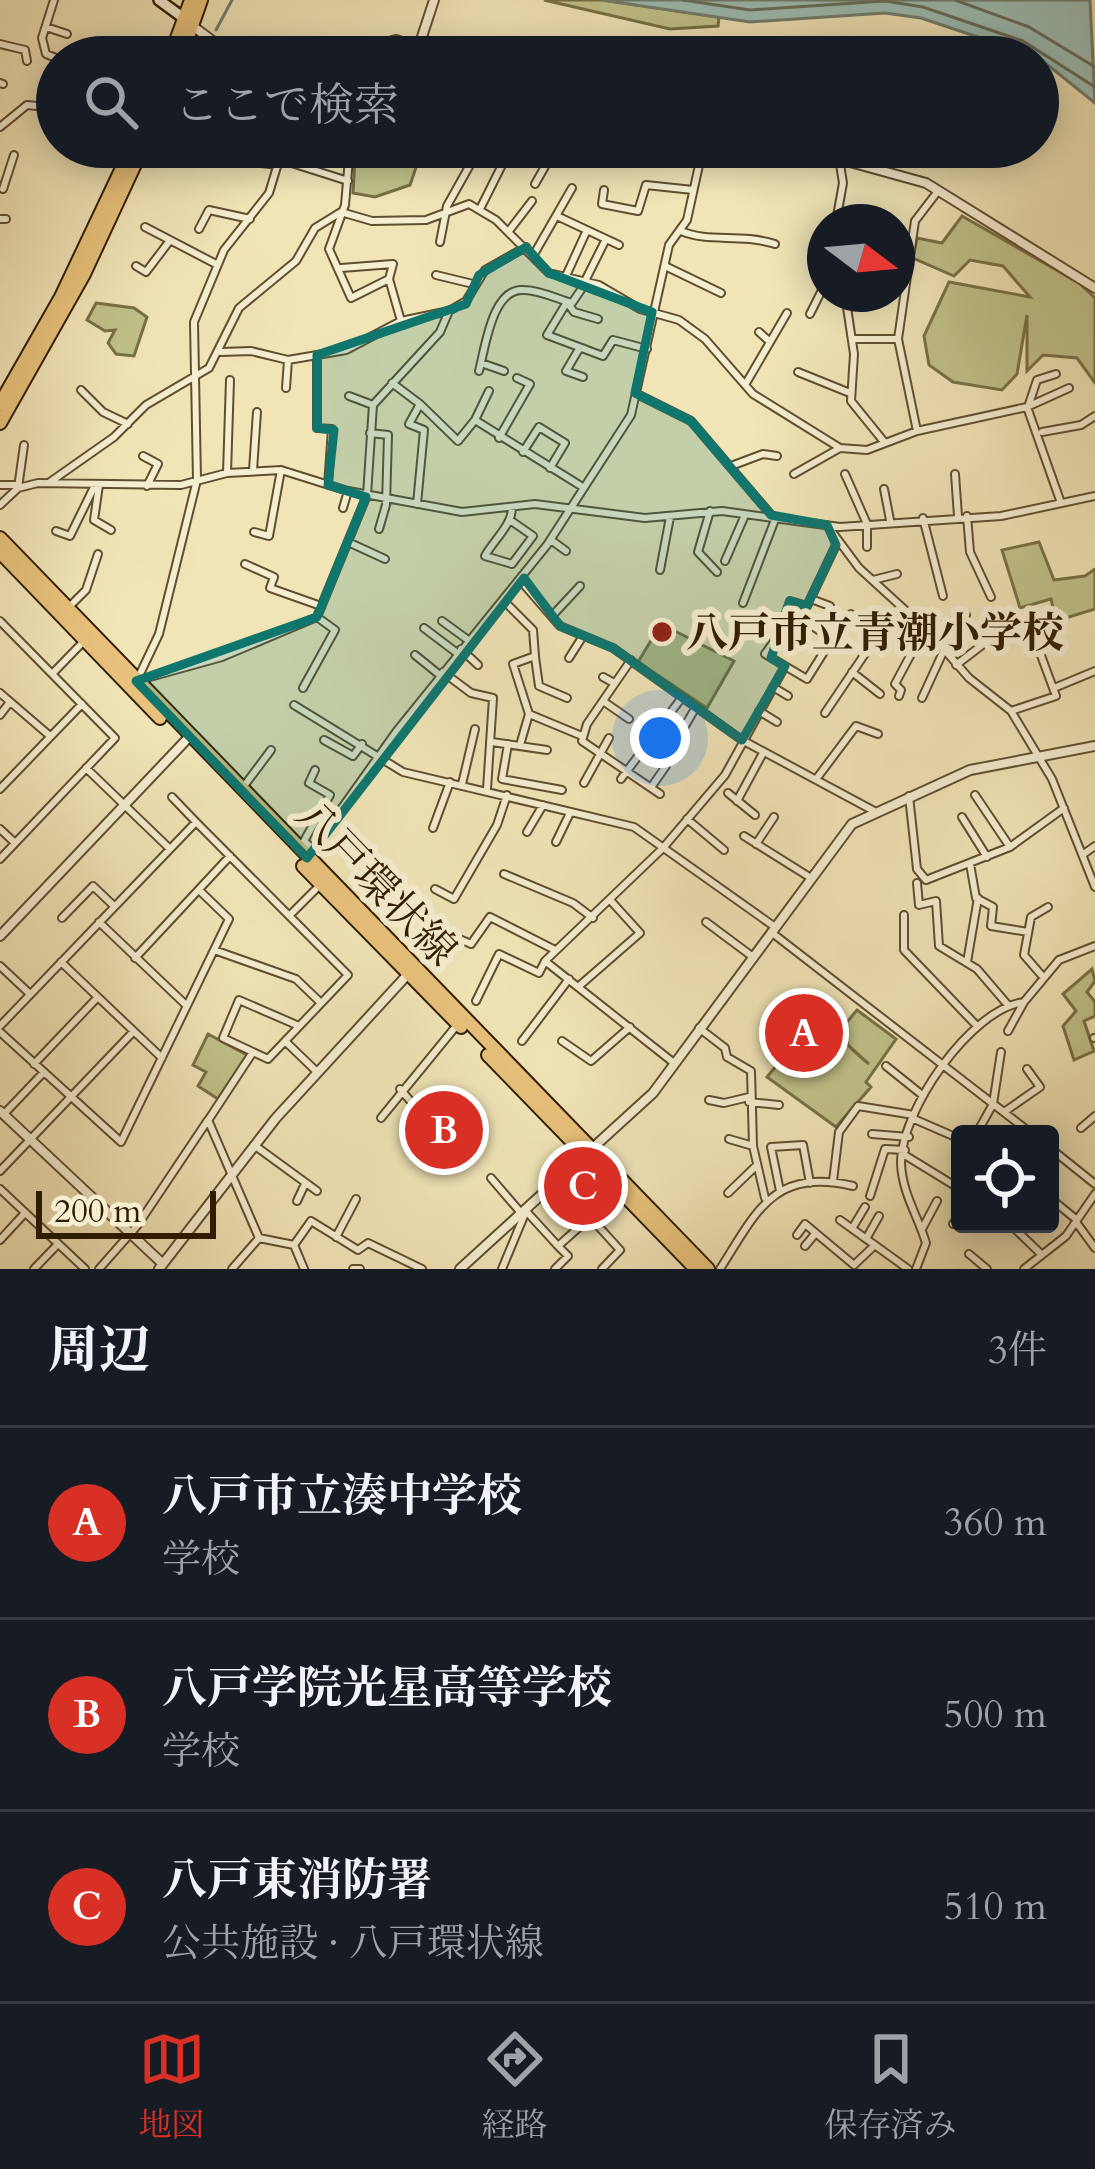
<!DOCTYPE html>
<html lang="ja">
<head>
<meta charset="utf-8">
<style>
	:root { --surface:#171b24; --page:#242831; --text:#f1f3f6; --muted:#9ea1a6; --line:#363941; --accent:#d93025 }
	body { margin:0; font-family:Cardo,"Noto Serif JP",serif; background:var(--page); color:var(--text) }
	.controls { position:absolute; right:36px; bottom:36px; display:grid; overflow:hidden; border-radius:12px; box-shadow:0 6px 30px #0003 }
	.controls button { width:108px; height:108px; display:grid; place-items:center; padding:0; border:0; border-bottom:3px solid var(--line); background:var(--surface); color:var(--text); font:60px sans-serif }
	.compass { position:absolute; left:807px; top:204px; width:108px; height:108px; border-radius:50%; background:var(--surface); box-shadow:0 6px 30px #0003; rotate:106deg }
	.scale { position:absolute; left:36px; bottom:30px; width:180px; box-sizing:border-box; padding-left:12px; border:6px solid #301c01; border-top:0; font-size:33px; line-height:42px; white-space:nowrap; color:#301c01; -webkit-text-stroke:9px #f6eed1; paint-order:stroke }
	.you { position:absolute; left:660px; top:738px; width:42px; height:42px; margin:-30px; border:9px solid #fff; border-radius:50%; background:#1a73e8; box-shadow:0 0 0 18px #1a73e833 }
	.badge { display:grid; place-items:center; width:78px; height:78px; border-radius:50%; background:var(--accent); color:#fff; font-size:39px; font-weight:700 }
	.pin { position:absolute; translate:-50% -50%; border:6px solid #fff; box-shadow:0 3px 12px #0006 }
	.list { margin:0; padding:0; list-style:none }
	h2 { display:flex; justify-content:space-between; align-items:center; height:156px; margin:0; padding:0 48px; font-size:51px }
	h2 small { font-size:39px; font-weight:400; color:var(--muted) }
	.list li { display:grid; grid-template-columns:78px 1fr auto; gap:36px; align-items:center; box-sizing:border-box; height:192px; padding:0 48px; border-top:3px solid var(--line) }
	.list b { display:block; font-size:45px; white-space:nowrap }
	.list p { margin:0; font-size:39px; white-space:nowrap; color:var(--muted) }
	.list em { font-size:39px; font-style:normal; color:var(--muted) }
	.icon { flex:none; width:66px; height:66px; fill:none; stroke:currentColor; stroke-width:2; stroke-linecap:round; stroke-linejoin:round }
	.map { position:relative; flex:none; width:1095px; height:1269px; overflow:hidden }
	.search { position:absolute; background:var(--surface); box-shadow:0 6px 30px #0003; left:36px; right:36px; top:36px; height:132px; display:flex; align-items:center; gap:30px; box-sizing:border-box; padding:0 42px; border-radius:66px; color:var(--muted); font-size:45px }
	.sheet { height:732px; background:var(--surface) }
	nav { display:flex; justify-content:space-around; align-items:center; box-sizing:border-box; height:168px; border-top:3px solid var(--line); background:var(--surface); font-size:33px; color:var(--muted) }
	nav a { display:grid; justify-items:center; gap:6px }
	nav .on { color:var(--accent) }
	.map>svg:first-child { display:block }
</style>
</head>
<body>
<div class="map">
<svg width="1095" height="1269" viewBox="0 0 1095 1269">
	<rect width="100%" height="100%" fill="#f1e5b8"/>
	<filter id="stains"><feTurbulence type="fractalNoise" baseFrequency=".00167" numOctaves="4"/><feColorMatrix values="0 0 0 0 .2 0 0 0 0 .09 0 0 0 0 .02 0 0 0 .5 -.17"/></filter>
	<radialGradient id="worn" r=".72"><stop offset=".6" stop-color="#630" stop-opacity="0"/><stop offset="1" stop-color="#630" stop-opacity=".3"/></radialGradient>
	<!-- green -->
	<path fill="#c1c28a" stroke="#786f46" stroke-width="3" d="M544,0H602L719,17L718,26L670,29Z
		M364,147H423L410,185L375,197L353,193L355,159Z
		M962,216L1079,283L1095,298V383L1077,358L1043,355L1027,371V315L1017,374L1002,390L953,382L929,365L924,336L949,282L1030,297L1003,266L970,260L954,276L913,258L917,238L942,243Z
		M96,303L134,308L147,317L134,356L116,354L108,343L115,330L105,331L87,320Z
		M1039,542L1054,580L1085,576L1095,569V609L1056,621L1051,599L1020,608L1002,550Z
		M661,624L734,661L707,708L638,662Z
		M1092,969L1095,981L1087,992L1095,1002V1016L1084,1021L1094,1051L1074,1060L1063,1026L1076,1011L1063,994Z
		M809,1005C833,1024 845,1047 869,1064L848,1045L842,1028L857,1010L896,1039L866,1082L871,1087L836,1127L767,1077L781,1060L773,1052Z
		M208,1034L247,1055L218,1099L198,1086L206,1072L193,1065Z"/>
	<!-- water -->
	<path fill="#9cbeb5" stroke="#717d6d" stroke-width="3" d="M602,0H1090L1095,103L1038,57L921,18L885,13L750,22Z"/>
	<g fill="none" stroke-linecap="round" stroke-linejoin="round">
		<!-- shore -->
		<path stroke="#666d5b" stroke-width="3" d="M683,0L750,10L885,1L923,7L1023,41L1095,87
			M955,0L1029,27L1095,67"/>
		<!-- stream -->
		<path stroke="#717d6d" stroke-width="3" d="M216,30L232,0"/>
		<!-- minor casing -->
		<g stroke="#604e2f" stroke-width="10">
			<path id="minor" d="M54,0L42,38L46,54L56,58
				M46,27L67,34
				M0,44L25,50L27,61
				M0,83L3,84
				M0,127L27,105L57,108
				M226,147L244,161L278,165
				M279,159L348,181
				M535,184L556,147
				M3,189L14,155
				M604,190L602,204L638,211L646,185L693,190
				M480,209L511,147
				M559,217L619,245
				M0,219H6
				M836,222L843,183L839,158
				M145,227L216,264
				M199,229L209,210L250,219
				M509,231L532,201
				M681,231C709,243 739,233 775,244
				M440,242L447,206L480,147
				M533,256L572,188
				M136,266L146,272L168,243
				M665,266L721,293
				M341,268L393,264L389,279
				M436,275L473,284
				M566,276L587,230
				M585,281L606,239
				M845,294L854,354L851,401L885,443
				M449,311L466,301L485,270L526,247
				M810,314L825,284
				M598,319L574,312L567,302L547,335L603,356L613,340L647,349
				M759,332L769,341
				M852,339H898L917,431
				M898,339L915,221L938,191
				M579,349L566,371L583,377
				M221,352L251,351L288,360L317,355V428L332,429L328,485
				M317,355L346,350L401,321
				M481,363L504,371
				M479,371C485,349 492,287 524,290C540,290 557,299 572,303L587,281
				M798,372L850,393
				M392,383L420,404
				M745,385L787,313
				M286,388L288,360
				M81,390L103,412L128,424
				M637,394L691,421L772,516
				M349,396L373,405
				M1029,404L1037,380L1056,374
				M1027,407L1069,388
				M475,420L489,391
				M1042,432L1081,425L1095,416
				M370,433L388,435L386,505L379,529
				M499,438L530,384L517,378
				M523,452L539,427L565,443L550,468
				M143,456L158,464L147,486
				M731,466L763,454L777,456
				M253,470L257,412
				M227,473L230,380
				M794,474L840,448
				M845,474L867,524V547
				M955,474L958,516
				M50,482L114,437L146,405L209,368L239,308L296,261L315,228L341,212L372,221L426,220L469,204L496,220L549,273L599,285L640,309L679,320L705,339L753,394L840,448L867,450L917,431L1027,407L1061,503
				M0,485H18
				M99,485L94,520L111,530
				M18,488L24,445
				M884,489L890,520
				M417,504L424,430L409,424L420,404L458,441L475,420L581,486
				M0,505L18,488L38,483L181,485L227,473L281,470L348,491L462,512L535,504L645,518L722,511L840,527L1001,516L1095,496
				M343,508L348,491
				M710,511L698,552L717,572
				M967,516L970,552L991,597
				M923,518L943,596
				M510,520L533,536L512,564L485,556C493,541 512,525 512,508
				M827,525L859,568L928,631L969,678L1011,711L1052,779L1095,887
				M56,531L70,536L95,485
				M254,532L269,536L281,470
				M551,540L566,551
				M348,542L385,559
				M725,561L745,515
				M245,564L274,577L270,588L321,606
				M660,570L670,517
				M520,580L560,626L613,648L742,740L874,811
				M873,580L897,574
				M811,599L830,606
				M504,601L533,630L535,656L513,664L529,714L582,736
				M743,603L776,517
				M69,607L86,590L98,554
				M851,614L886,634L903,609
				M552,616L580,586
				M0,621L115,738L0,859
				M442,621L468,640
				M424,628L457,653
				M928,631L966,615
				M461,649L478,665
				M415,655L441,676
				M535,657L539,686L567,698
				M569,658L583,636
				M631,660L587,724L582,741L660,794
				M956,665L990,639L1018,631
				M785,666L807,679L832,639L814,627
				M443,672L471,693L493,698L487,789
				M852,672L880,694
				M53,673L84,641
				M603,677L614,683
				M138,678L159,634L197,480L194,322L224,250L269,193L283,147
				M139,680L222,657L317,617L367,495L373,405L440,332L449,311L401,321L389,279L351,298L329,249L345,205L350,147
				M773,687L788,696
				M303,688L335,630L317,617
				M1054,688L1095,671
				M0,693L50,736
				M899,696L901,690L895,684L925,628
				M922,698L944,650
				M603,701L629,719
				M294,705L403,772L634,827L775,927
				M759,711L777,722
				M1011,711L1056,696L1039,650
				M825,713L881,630
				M0,715L10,702
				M678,738L696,707
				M324,740L353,756L362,744
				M492,742L547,750
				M508,744L502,779L562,790
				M520,745L529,714
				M86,768L169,848
				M817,778L856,726L878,734
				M621,779L680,700
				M584,783L609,738
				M462,784L475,729
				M244,786L271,750
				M652,786L666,766
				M0,789L82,704
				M728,793L755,815
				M975,795L1010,847
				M909,796L917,869L926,880L1010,847L1064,808
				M172,797L196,822
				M737,801L763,753
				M962,817L987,857
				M687,819L724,850
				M433,828L450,782
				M0,829L15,843
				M527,832L543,805
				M744,836L811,878
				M556,842L570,813
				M756,844L774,817
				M313,849L304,841L330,795L309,783L315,770
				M1085,853L1095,846
				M307,857L396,732L547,545L631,415L669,245L687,220L703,147
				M970,864L976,898L993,907L991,926L1028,932
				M504,874L573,903L593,918
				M917,883L919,905L936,901L939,946L977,969L1007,1004
				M435,889L454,899L497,825L507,795
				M290,915L321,884
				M904,915V950L977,1026
				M62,918L93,886L114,906
				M99,922L187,1006
				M706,922L753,957
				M771,932L1032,1134
				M455,937L471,944L490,917L555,950
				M214,950L296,979L321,1003
				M135,958L230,856
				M61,962L162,1058
				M967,962L978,898
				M0,966L30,994
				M1044,978L1024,955L1031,917L1048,907
				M578,987L640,933L611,901
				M476,1001L499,954L539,973L545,961
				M0,1026L196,822L348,975L268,1059L223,1038L239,1000L299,1026
				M699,1028L725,1048L727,1057L751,1071L753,1146L765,1198
				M1008,1031L1024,1002
				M0,1032L121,1142L229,919L199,890
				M1094,1038H1095
				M285,1041L316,1071
				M522,1041L569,979
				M562,1041L591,1061L630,1027
				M674,1063L545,961L663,848L725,775L785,666L765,654L778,636L790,601L807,606L836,545
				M34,1064L97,998
				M886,1066L921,1094
				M400,1089L420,1112
				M709,1100L724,1103L749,1097
				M749,1102L779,1105
				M1004,1112L1040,1087L1027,1069
				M4,1114L43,1073
				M381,1118L457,1025
				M209,1119L253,1052
				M914,1119L960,1139
				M1081,1128L1095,1116
				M978,1131L993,1104L1001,1052
				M872,1134L909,1137
				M729,1139L753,1146
				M254,1145L317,1191
				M1050,1148L1095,1184
				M903,1154L960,1189
				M0,1171L133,1032
				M491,1178L522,1214
				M833,1181L839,1132L858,1106L914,1115
				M0,1189L85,1269
				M780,1191L771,1147L803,1145L810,1183
				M728,1193L757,1165
				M870,1196L885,1149L905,1150
				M1050,1198L1077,1220
				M297,1201L305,1184
				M590,1217L620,1250L602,1269
				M840,1220L908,1269
				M1076,1222L1095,1248
				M953,1224L960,1213
				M1010,1224L1041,1254
				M853,1227L865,1207
				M922,1229L937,1201
				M797,1235L805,1224L854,1265L875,1245
				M336,1237L356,1199
				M866,1239L879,1216
				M0,1240L25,1213
				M294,1245L311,1221L358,1250L368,1243L422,1269
				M805,1246L815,1234
				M969,1254L987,1269
				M34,1269L58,1244
				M99,1269L137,1226L208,1120L259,1238L294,1245L304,1269
				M232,1269L259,1238
				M353,1269H360
				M502,1269L526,1211L558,1246L620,1191
				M555,1269L568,1256L558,1246
				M720,1269C757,1211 773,1168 853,1186
				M916,1269L926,1243C918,1216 902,1193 901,1163C901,1111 970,1009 1024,1002L1059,960L1095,946
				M1024,1269L1066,1236L1095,1194"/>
		</g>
		<!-- tertiary casing -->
		<g stroke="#604e2f" stroke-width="12">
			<path id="tertiary" d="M190,24L234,57
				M419,46L434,0
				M339,57L396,40L444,57
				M796,147L926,183L1095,288
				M0,936L190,736
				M0,1111L163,1264
				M159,1269L276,1118L409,973
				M460,1269L653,1093L852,824L970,770L1095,746"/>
		</g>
		<!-- secondary casing -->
		<g stroke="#301c01" stroke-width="14">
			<path id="secondary" d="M159,0L185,19"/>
		</g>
		<!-- primary casing -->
		<g stroke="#301c01" stroke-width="16">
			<path id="primary" d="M0,538L708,1269
				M0,552L160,718
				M303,866L461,1027
				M488,1055L696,1269"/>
		</g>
		<!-- trunk casing -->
		<g stroke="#301c01" stroke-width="16">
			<path id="trunk" d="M170,57L191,0
				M181,57L201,0
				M0,404L61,297L132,147
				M0,423L84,274L143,147"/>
		</g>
		<!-- minor -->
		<use href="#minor" stroke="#f6eed1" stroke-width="6"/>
		<!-- tertiary -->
		<use href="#tertiary" stroke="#f6eed1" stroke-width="8"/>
		<!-- secondary -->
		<use href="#secondary" stroke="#f6eed1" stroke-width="9"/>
		<!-- primary -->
		<use href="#primary" stroke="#e8c27c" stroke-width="12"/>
		<!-- trunk -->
		<use href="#trunk" stroke="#e8c27c" stroke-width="12"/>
	</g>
	<!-- marked area -->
	<path fill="#0f766e" fill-opacity="0.2" stroke="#0f766e" stroke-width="9" stroke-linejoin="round" d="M526,247L549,273L652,312L635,393L691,421L771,515L827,525L836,545L807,606L790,601L771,658L785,666L742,740L613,648L560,626L524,578L307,858L136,681L317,617L366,497L328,485L334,430L317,428V355L466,304L479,275Z"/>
	<!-- markers -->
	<circle fill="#8f2418" stroke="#f6eed1" stroke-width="4.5" cx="662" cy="632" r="12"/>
	<g text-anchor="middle" stroke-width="12" stroke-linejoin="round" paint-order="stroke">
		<!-- poi labels -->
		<g font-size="42" font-weight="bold" fill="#301c01" stroke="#f6eed1" text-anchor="start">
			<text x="686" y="647">八戸市立青潮小学校</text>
		</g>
		<!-- street labels -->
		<g font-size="42" fill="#301c01" stroke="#f6eed1">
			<text transform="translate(377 882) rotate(46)" y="15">八戸環状線</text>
		</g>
	</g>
	<rect width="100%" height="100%" filter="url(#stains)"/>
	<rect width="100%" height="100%" fill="url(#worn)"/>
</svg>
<div class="controls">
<button><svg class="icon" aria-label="locate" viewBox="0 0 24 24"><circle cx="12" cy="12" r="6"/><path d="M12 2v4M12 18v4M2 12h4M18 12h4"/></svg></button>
</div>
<svg class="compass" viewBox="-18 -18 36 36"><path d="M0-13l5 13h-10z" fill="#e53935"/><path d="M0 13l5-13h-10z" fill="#9ea1a6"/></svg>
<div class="scale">200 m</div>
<div class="you"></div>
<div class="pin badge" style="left:804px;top:1033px">A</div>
<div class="pin badge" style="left:444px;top:1130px">B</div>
<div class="pin badge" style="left:583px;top:1186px">C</div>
<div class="search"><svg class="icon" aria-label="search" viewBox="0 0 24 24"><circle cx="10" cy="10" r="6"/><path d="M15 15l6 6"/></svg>ここで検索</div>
</div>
<section class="sheet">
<h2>周辺<small>3件</small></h2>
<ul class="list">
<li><span class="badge">A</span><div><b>八戸市立湊中学校</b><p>学校</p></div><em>360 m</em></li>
<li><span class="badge">B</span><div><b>八戸学院光星高等学校</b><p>学校</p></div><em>500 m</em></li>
<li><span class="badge">C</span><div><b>八戸東消防署</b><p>公共施設 · 八戸環状線</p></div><em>510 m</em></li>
</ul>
</section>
<nav>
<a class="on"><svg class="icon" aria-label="map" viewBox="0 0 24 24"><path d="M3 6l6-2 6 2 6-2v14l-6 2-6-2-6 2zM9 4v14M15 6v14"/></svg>地図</a>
<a><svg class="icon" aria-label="directions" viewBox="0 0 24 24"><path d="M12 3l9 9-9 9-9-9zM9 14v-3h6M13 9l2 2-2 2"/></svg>経路</a>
<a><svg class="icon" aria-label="saved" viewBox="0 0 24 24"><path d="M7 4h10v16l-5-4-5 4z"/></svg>保存済み</a>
</nav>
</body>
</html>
